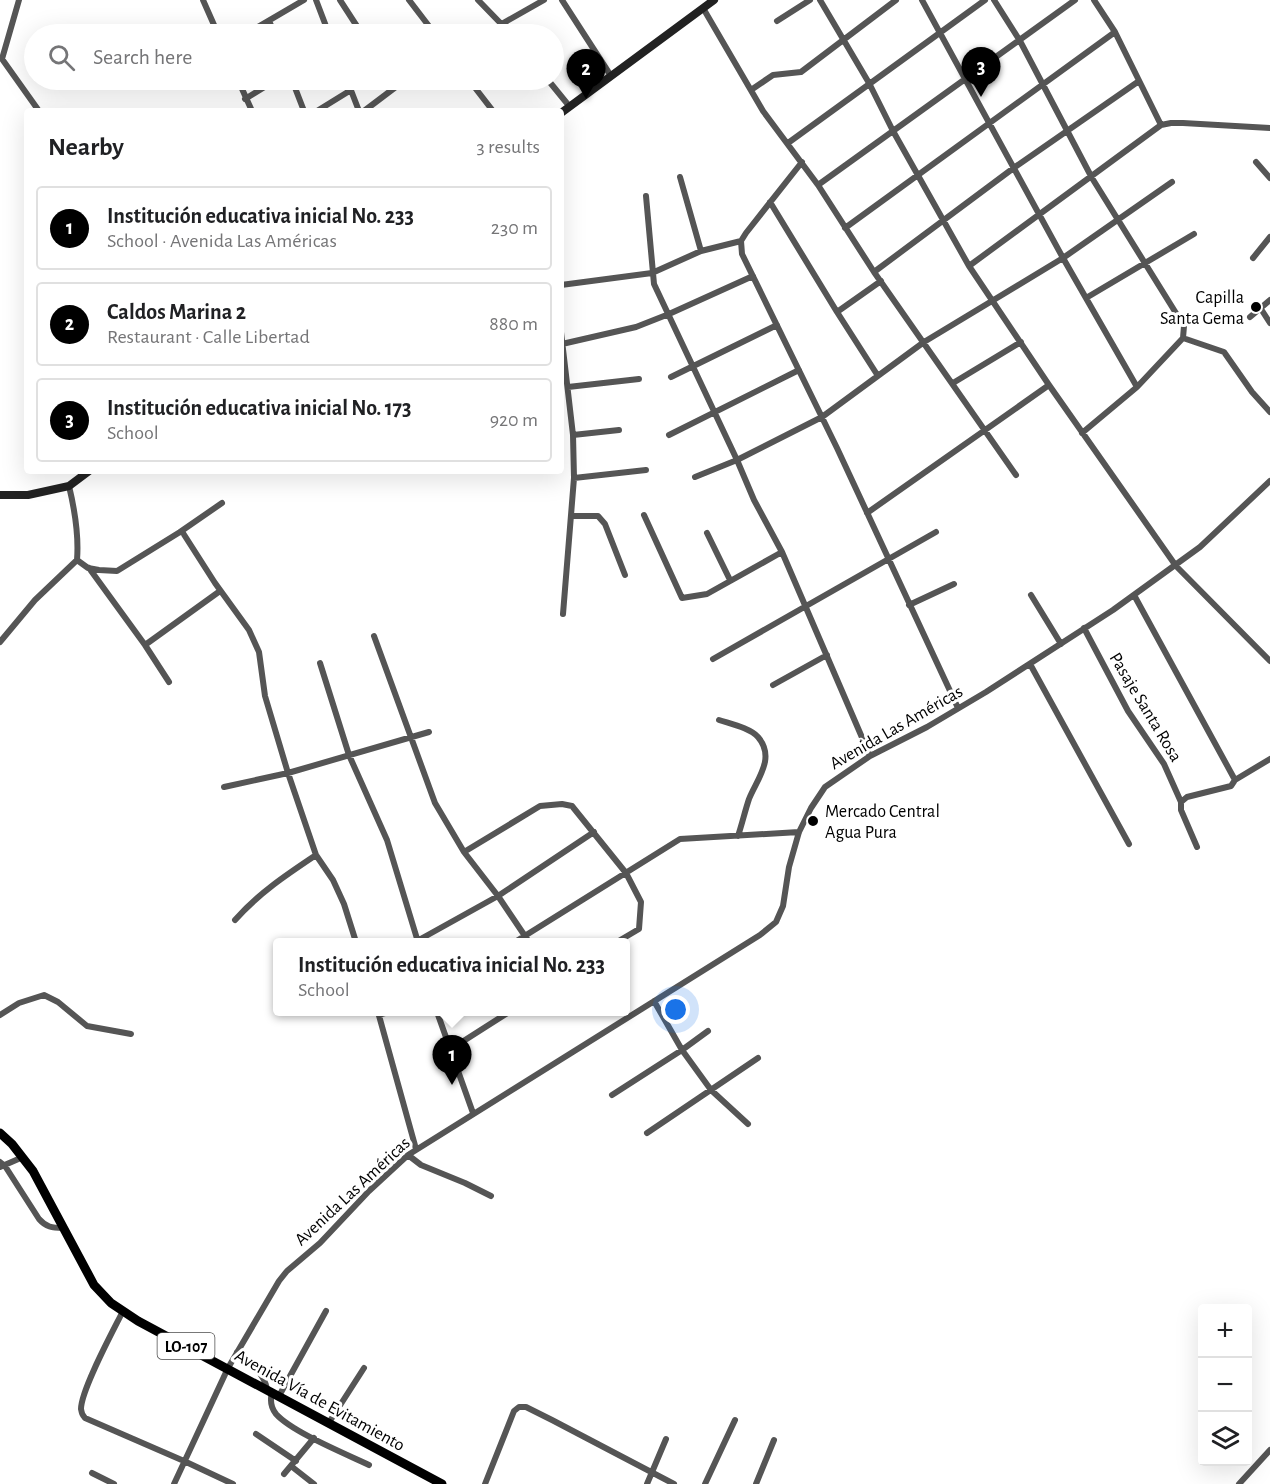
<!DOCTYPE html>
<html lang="en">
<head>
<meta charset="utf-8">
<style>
	:root { --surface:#fff; --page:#f6f6f6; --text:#202124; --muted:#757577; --line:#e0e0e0; --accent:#000 }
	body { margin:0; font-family:"Alegreya Sans",sans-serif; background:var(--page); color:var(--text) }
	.controls { position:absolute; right:18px; bottom:18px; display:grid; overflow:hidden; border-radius:6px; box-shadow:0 6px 24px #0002 }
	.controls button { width:54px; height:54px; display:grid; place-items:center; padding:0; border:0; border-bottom:2px solid var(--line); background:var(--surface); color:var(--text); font:30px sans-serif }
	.you { position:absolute; left:676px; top:1010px; width:21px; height:21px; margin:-15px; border:4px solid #fff; border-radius:50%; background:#1a73e8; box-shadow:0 0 0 9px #1a73e833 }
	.badge { display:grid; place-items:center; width:39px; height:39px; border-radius:50%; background:var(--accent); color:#fff; font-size:20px; font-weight:700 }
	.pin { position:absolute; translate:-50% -50px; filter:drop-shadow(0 2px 3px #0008) }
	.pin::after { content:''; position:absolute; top:32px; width:21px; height:18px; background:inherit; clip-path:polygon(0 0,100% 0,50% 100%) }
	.popup { position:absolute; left:273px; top:938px; width:357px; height:78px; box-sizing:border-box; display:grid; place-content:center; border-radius:6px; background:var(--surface); filter:drop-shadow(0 2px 4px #0005); font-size:20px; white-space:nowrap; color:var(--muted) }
	.popup b { font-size:22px; color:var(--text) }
	.popup::after { content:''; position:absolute; left:50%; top:100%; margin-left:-12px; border:12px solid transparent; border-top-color:var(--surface) }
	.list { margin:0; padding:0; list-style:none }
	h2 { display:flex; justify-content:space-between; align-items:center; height:78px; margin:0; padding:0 24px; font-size:26px }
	h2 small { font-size:20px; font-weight:400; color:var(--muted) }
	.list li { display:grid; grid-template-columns:39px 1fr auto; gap:18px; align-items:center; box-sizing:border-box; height:84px; margin:0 12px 12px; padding:0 12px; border:2px solid var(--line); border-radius:6px }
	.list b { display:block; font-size:22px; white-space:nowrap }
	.list p { margin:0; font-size:20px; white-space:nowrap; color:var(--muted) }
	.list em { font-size:20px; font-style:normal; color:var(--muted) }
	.icon { flex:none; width:33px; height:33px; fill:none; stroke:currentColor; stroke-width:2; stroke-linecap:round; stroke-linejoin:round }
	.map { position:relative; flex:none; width:1270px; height:1484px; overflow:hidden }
	.search { position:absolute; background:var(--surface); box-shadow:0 6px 24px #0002; left:24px; top:24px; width:540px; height:66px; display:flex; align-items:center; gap:15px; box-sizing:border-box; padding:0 21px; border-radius:33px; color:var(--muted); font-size:22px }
	.panel { position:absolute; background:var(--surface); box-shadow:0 6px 24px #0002; left:24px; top:108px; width:540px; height:366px; border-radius:6px }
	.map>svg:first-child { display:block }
</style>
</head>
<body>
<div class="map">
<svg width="1270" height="1484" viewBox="0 0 1270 1484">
	<rect width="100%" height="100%" fill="#fff"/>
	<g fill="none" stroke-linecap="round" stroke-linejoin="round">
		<!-- street -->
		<path stroke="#555" stroke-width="6" d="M19,0L2,59L39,111
			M203,0L218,34
			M316,0L329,34
			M340,0L362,34
			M409,0L435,34
			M478,0L511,34
			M562,0L611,76
			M820,0L869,83L893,131L969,266L1049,385L1176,566L1270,661
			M922,0L1063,258L1137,387
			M994,0L1020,41L1092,178L1184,326L1183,338L1137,387L1082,433
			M1094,0L1115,32L1161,125
			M703,8L763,111L818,185L874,272L1016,475
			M269,21L275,34
			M777,21L810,0
			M246,34L304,0
			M484,34L544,0
			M238,80L252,111
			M292,80L304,111
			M347,80L359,111
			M469,80L493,111
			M548,80L570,107
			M751,90L773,75L801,72L896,0
			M245,99L276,80
			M317,111L351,90
			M364,111L405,80
			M788,143L985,0
			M802,162L746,233L741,241L742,254L837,448L958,708
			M1256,162L1270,178
			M680,177L701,251
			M818,185L1075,0
			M646,196L654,284L737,460L754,500L782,552L870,756
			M770,202L837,312L881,281
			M845,228L1115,32
			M1253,258L1270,237
			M969,266L1161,125L1171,123H1183L1270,128
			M874,272L1015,167L1139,81
			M561,285L652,273L701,251L741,241
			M1086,298L1194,234
			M1261,309L1270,323
			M837,312L878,376
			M1250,317L1270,300
			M561,332L573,435L574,478L563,614
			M1183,338L1224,352L1252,392L1270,412
			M562,344L636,327L669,314L753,276
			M671,377L777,325
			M953,383L1021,342
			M568,387L639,379
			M573,435L619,430
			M669,435L799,370
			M695,477L737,460L822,417L924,342L1063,258L1172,182
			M574,478L646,470
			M867,513L1049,385
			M644,515L682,598L707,594L782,552
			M573,516H598L605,524L625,575
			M180,532L183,533L215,583L249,630L259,652L265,696L288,773L316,855L333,880L344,904L356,942
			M707,533L730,580
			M77,560L88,568L99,570L117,571L180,532L222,503
			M89,568L145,645L169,682
			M1031,595L1061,644
			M1134,595L1235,780L1231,786L1187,797L1181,802V810L1197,847
			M909,605L954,584
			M1084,628L1128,711L1164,764L1181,802
			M374,636L435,803L464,852L498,896L529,942
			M0,642L35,600L77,560C79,535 75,511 69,486
			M145,645L220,591
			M713,659L936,532
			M320,663L349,755L387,840L418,942
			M1030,664L1129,844
			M773,685L827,655
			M719,720C731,724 750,728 758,737C776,758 757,779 749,799C745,811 742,824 738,836
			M1235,780L1270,759
			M224,787L288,773L429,732
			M464,852L540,806L562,804L572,806L626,873L641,902L639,929L617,942
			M235,920C259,893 286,875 316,855
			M417,941L498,896L594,832
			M515,942L680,839L799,832
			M654,1001L682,1050L711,1090L748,1124
			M378,1012L416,1149
			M437,1012L473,1113
			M0,1015L19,1003L44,995L58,1002L87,1026L131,1034
			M379,1015L389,1012
			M451,1049L509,1012
			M612,1095L682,1050L708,1031
			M647,1133L758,1058
			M408,1155L421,1165L465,1183L491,1196
			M0,1162L5,1166L39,1219C46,1227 52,1228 63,1228
			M0,1167L23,1157
			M123,1311C113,1331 81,1390 81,1409C82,1414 82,1414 85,1418L184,1461L233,1484
			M237,1352C250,1362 264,1373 267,1389
			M272,1392C270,1400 271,1408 276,1414C292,1432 346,1454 369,1465
			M279,1396L326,1311
			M328,1424L364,1368
			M256,1434L296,1461
			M291,1466L314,1484
			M92,1473L114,1484
			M284,1474L314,1438
			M174,1484L228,1368L279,1281L287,1271L320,1243L369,1191L408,1155L760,935L776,922L783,906L789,867L799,832L811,808L825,787L870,756L927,727L986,692L1113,610L1200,547L1270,481
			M485,1484L514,1411L519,1407H526L552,1420L674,1484
			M647,1484L666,1439
			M705,1484L735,1420
			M756,1484L774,1440
			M1239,1484L1270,1450"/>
		<!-- secondary -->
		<path stroke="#222" stroke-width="8" d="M561,113L714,0
			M0,495H28L69,486L89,471"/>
		<!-- primary -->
		<path stroke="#000" stroke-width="9" d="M0,1133L12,1144L33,1171L94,1285L111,1303L138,1321L442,1484"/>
	</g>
	<!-- markers -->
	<g fill="#000" stroke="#fff" stroke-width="2">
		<circle cx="1256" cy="307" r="6"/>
		<circle cx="813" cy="821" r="6"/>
	</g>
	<g text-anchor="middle" stroke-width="6" stroke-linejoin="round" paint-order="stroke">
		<!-- shield labels -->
		<rect fill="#fff" stroke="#4c4c4c" stroke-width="1.5" x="157.5" y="1333" width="57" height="26" rx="4.5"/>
		<g font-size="16" font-weight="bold" fill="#000">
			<text x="186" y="1352">LO-107</text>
		</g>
		<!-- poi labels -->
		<g font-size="18" fill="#000" stroke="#fff" text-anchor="end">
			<text x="1244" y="303">Capilla<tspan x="1244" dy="21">Santa Gema</tspan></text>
			<text x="825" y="817" text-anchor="start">Mercado Central<tspan x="825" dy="21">Agua Pura</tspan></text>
		</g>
		<!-- street labels -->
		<g font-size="18" fill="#000" stroke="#fff">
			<text transform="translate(1146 707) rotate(59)" y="6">Pasaje Santa Rosa</text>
			<text transform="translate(896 727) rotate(-30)" y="6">Avenida Las Américas</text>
			<text transform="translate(352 1191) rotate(-43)" y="6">Avenida Las Américas</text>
			<text transform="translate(320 1400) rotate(29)" y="6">Avenida Vía de Evitamiento</text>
		</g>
	</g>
</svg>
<div class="controls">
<button>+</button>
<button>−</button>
<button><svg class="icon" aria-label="layers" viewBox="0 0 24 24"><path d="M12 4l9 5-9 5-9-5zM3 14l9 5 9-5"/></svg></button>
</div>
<div class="you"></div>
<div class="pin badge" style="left:452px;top:1085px">1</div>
<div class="popup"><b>Institución educativa inicial No. 233</b>School</div>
<div class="pin badge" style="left:586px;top:99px">2</div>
<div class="pin badge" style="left:981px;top:97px">3</div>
<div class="search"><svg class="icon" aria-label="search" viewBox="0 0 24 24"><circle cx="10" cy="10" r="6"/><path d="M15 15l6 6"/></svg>Search here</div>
<section class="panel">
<h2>Nearby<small>3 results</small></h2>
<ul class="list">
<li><span class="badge">1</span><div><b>Institución educativa inicial No. 233</b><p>School · Avenida Las Américas</p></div><em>230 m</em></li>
<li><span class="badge">2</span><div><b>Caldos Marina 2</b><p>Restaurant · Calle Libertad</p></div><em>880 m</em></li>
<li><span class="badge">3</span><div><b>Institución educativa inicial No. 173</b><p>School</p></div><em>920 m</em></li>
</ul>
</section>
</div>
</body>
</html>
